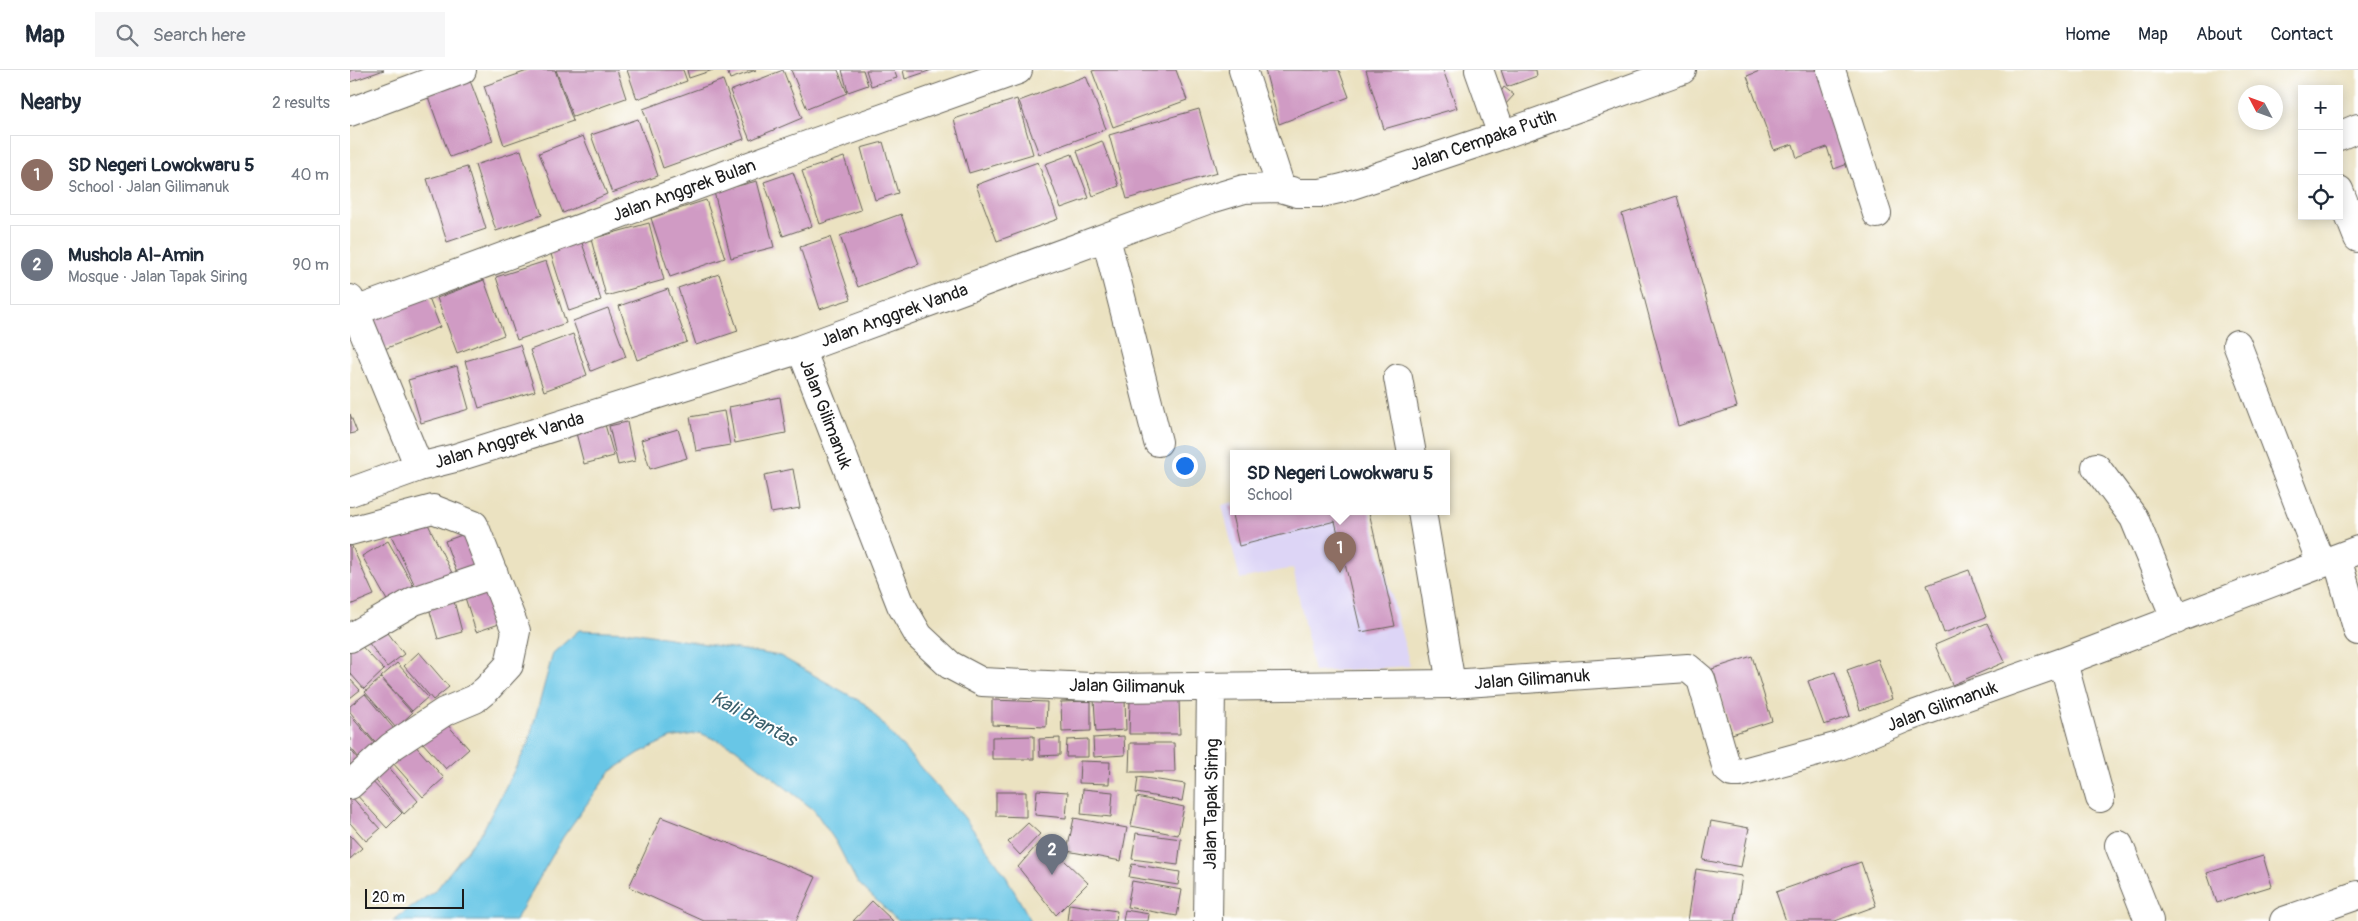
<!DOCTYPE html>
<html lang="en">
<head>
<meta charset="utf-8">
<style>
	:root { --surface:#fff; --page:#f6f6f7; --text:#1f2937; --muted:#747a83; --line:#e0e1e3; --accent:#c8321e }
	body { margin:0; font-family:Pangolin,sans-serif; background:var(--page); color:var(--text) }
	.controls { position:absolute; right:15px; top:15px; display:grid; overflow:hidden; border-radius:0px; box-shadow:0 2px 12px #0003 }
	.controls button { width:45px; height:45px; display:grid; place-items:center; padding:0; border:0; border-bottom:1px solid var(--line); background:var(--surface); color:var(--text); font:25px sans-serif }
	.compass { position:absolute; left:1888px; top:15px; width:45px; height:45px; border-radius:50%; background:var(--surface); box-shadow:0 2px 12px #0003; rotate:311deg }
	.scale { position:absolute; left:15px; bottom:12px; width:99px; box-sizing:border-box; padding-left:5px; border:2px solid #1c1c1c; border-top:0; font-size:14px; line-height:18px; white-space:nowrap; color:#1c1c1c; -webkit-text-stroke:4px #fff; paint-order:stroke }
	.you { position:absolute; left:834px; top:395px; width:18px; height:18px; margin:-12px; border:4px solid #fff; border-radius:50%; background:#1a73e8; box-shadow:0 0 0 8px #1a73e833 }
	.badge { display:grid; place-items:center; width:32px; height:32px; border-radius:50%; background:var(--accent); color:#fff; font-size:16px; font-weight:700 }
	.pin { position:absolute; translate:-50% -41px; filter:drop-shadow(0 1px 2px #0008) }
	.pin::after { content:''; position:absolute; top:26px; width:18px; height:15px; background:inherit; clip-path:polygon(0 0,100% 0,50% 100%) }
	.popup { position:absolute; left:880px; top:380px; width:220px; height:65px; box-sizing:border-box; display:grid; place-content:center; border-radius:0px; background:var(--surface); filter:drop-shadow(0 1px 4px #0005); font-size:16px; white-space:nowrap; color:var(--muted) }
	.popup b { font-size:19px; color:var(--text) }
	.popup::after { content:''; position:absolute; left:50%; top:100%; margin-left:-10px; border:10px solid transparent; border-top-color:var(--surface) }
	.list { margin:0; padding:0; list-style:none }
	h2 { display:flex; justify-content:space-between; align-items:center; height:65px; margin:0; padding:0 20px; font-size:21px }
	h2 small { font-size:16px; font-weight:400; color:var(--muted) }
	.list li { display:grid; grid-template-columns:32px 1fr auto; gap:15px; align-items:center; box-sizing:border-box; height:80px; margin:0 10px 10px; padding:0 10px; border:1px solid var(--line); border-radius:0px }
	.list b { display:block; font-size:19px; white-space:nowrap }
	.list p { margin:0; font-size:16px; white-space:nowrap; color:var(--muted) }
	.list em { font-size:16px; font-style:normal; color:var(--muted) }
	.icon { flex:none; width:28px; height:28px; fill:none; stroke:currentColor; stroke-width:2; stroke-linecap:round; stroke-linejoin:round }
	.map { position:relative; flex:none; width:2008px; height:851px; overflow:hidden }
	header { display:flex; align-items:center; gap:30px; box-sizing:border-box; height:70px; padding:0 25px; background:var(--surface); border-bottom:1px solid var(--line) }
	header strong { font-size:24px }
	nav { display:flex; gap:28px; margin-inline-start:auto; font-size:18px }
	.search { width:350px; height:45px; background:var(--page); display:flex; align-items:center; gap:12px; box-sizing:border-box; padding:0 18px; border-radius:0px; color:var(--muted); font-size:19px }
	main { display:flex }
	aside { flex:1; background:var(--surface) }
	.map>svg:first-child { display:block }
</style>
</head>
<body>
<header>
<strong>Map</strong>
<div class="search"><svg class="icon" aria-label="search" viewBox="0 0 24 24"><circle cx="10" cy="10" r="6"/><path d="M15 15l6 6"/></svg>Search here</div>
<nav><a>Home</a><a>Map</a><a>About</a><a>Contact</a></nav>
</header>
<main>
<aside>
<h2>Nearby<small>2 results</small></h2>
<ul class="list">
<li><span class="badge" style="background:#8d6e63">1</span><div><b>SD Negeri Lowokwaru 5</b><p>School · Jalan Gilimanuk</p></div><em>40 m</em></li>
<li><span class="badge" style="background:#6b7280">2</span><div><b>Mushola Al-Amin</b><p>Mosque · Jalan Tapak Siring</p></div><em>90 m</em></li>
</ul>
</aside>
<div class="map">
<svg width="2008" height="851" viewBox="0 0 2008 851">
	<rect width="100%" height="100%" fill="#fff"/>
	<filter id="ink" filterUnits="userSpaceOnUse"><feTurbulence type="fractalNoise" baseFrequency=".02" numOctaves="2"/><feDisplacementMap in="SourceGraphic" scale="10" xChannelSelector="R" yChannelSelector="G"/><feConvolveMatrix kernelMatrix="1 2 1 2 8 2 1 2 1" color-interpolation-filters="sRGB"/></filter>
	<filter id="wash" filterUnits="userSpaceOnUse"><feTurbulence type="fractalNoise" baseFrequency=".0096" numOctaves="4" result="noise"/><feDisplacementMap in="SourceGraphic" scale="20" xChannelSelector="R" yChannelSelector="G"/><feGaussianBlur stdDeviation="1.12" result="paint"/><feColorMatrix in="noise" values="0 0 0 0 0 0 0 0 0 0 0 0 0 0 0 0 0 1.4 0 .05"/><feComposite in="paint" operator="in"/></filter>
	<g filter="url(#wash)">
		<rect width="100%" height="100%" fill="#ebe2c1"/>
		<!-- built -->
		<path fill="#ddd5f6" d="M884,432V442H1020L1060,596L964,602L943,498L890,509L872,435Z"/>
		<!-- water -->
		<path fill="#68c6e6" stroke="#427181" d="M229,560L282,562L430,586L515,634L614,747L654,803L681,851H548L507,812L486,772L464,740L385,678L350,663L320,668L289,683L260,702L213,767L165,851H42L86,820L133,760L178,674L203,583Z"/>
		<g id="blocks">
			<!-- building -->
			<path fill="#d09bc4" d="M0,0H34L0,12Z
				M180,0H205L223,51L154,75L134,16Z
				M206,0H267L276,28L223,47Z
				M277,0H333L337,11L287,29Z
				M337,0H363L339,8Z
				M377,0H406L380,9Z
				M433,0L452,48L400,70L380,21Z
				M441,0H488L497,23L457,39Z
				M492,0H513L518,15L498,22Z
				M516,0H544L547,8L521,16Z
				M553,0H582L555,9Z
				M746,0H826L837,30L763,57L742,1Z
				M915,0H989L999,27L929,54Z
				M1016,0H1093L1107,38L1034,59Z
				M1151,0H1186L1187,6L1157,17Z
				M1412,0H1472L1503,92L1484,99L1477,77L1447,88L1443,74L1424,80L1397,6Z
				M736,6L756,59L689,84L669,31Z
				M119,8L143,71L100,87L77,24Z
				M373,10L394,69L313,98L293,39Z
				M1154,17L1164,25L1154,36L1150,23Z
				M667,29L683,84L619,103L604,49Z
				M849,39L867,103L777,129L759,65Z
				M288,49L308,106L262,123L241,65Z
				M233,66L257,124L213,143L189,83Z
				M752,71L769,116L743,126L727,81Z
				M533,72L548,123L525,130L511,78Z
				M171,80L192,145L146,161L125,95Z
				M722,84L739,128L711,138L695,94Z
				M494,87L511,140L470,154L452,101Z
				M688,92L708,149L647,171L626,115Z
				M117,97L136,159L97,172L77,109Z
				M443,102L462,156L433,166L414,112Z
				M407,111L424,177L381,188L364,122Z
				M1327,126L1387,337L1328,356L1272,144Z
				M356,130L375,188L320,207L301,148Z
				M551,144L569,194L508,217L490,166Z
				M299,153L314,210L256,226L241,169Z
				M480,167L501,229L470,239L450,177Z
				M231,170L251,230L219,241L200,181Z
				M196,191L216,253L167,270L146,207Z
				M369,204L388,261L346,275L328,218Z
				M134,210L154,265L107,283L87,228Z
				M318,219L337,272L287,290L269,236Z
				M78,226L90,257L32,280L20,249Z
				M258,238L276,287L241,301L223,251Z
				M223,264L237,305L194,321L180,280Z
				M170,275L185,321L129,338L115,291Z
				M107,296L119,339L71,353L58,310Z
				M430,327L436,363L385,373L379,337Z
				M374,341L380,375L346,381L340,347Z
				M0,344L7,362L0,364Z
				M254,351L264,386L234,394L225,359Z
				M277,352L285,391L268,395L259,356Z
				M328,359L337,388L300,399L291,370Z
				M443,399L450,438L421,443L414,405Z
				M884,435V442H1019L1045,556L1011,562L985,451L889,476L880,436Z
				M74,446L102,503L67,520L40,463Z
				M123,461L137,499L109,509L95,471Z
				M38,471L65,519L39,534L12,486Z
				M0,472L24,525L0,535Z
				M1619,500L1636,547L1594,563L1577,515Z
				M137,509L152,553L126,562L112,518Z
				M104,531L112,562L88,569L79,538Z
				M1637,553L1655,592L1602,615L1585,575Z
				M32,555L54,584L37,597L15,568Z
				M3,567L34,600L14,619L0,603V570Z
				M69,582L99,617L83,630L54,596Z
				M1402,586L1422,651L1382,664L1362,599Z
				M1528,589L1542,629L1510,640L1497,600Z
				M47,593L78,627L62,641L31,607Z
				M1485,602L1500,646L1474,655L1458,611Z
				M31,608L62,643L46,658L15,622Z
				M0,609L10,620L0,628Z
				M15,624L45,660L27,675L0,642V636Z
				M775,629L776,660L746,662L744,630Z
				M829,629L830,664H779L780,630Z
				M642,630L697,632L696,657L642,655Z
				M741,631V661L712,662L711,632Z
				M0,645L25,674L9,688L0,677Z
				M95,652L119,679L96,699L72,672Z
				M684,666V689H642V667Z
				M774,666L775,685L744,687L743,668Z
				M710,668V685L690,686L689,669Z
				M738,669V687H716L717,670Z
				M63,673L94,708L73,727L42,692Z
				M780,673H824L825,702H779Z
				M0,679L8,689L0,696Z
				M730,691L760,692L759,714L729,713Z
				M36,694L68,731L54,744L22,706Z
				M18,707L52,743L37,758L3,721Z
				M788,707L835,714L832,731L786,723Z
				M733,719L763,722L761,747L731,744Z
				M687,720L718,722L716,748L685,745Z
				M646,722H676V747L646,746Z
				M0,725L30,759L16,771L0,753Z
				M787,727L834,737L828,765L781,756Z
				M311,747L466,807L446,851H354L279,817Z
				M724,748L777,758L771,791L717,781Z
				M1361,751L1399,758L1391,797L1353,790Z
				M678,753L690,764L670,785L658,772Z
				M786,763L831,769L828,795L782,789Z
				M0,765L12,778L0,789Z
				M692,769L738,813L706,845L668,797Z
				M1913,786L1922,816L1867,833L1857,803Z
				M1511,792L1526,836L1485,851H1436L1426,822Z
				M782,794L830,802L828,815L779,807Z
				M1346,799L1392,806L1385,851H1338Z
				M782,811L832,820L827,846L777,837Z
				M522,831L543,851H503Z
				M719,834L767,841L766,851H717Z
				M775,840L799,844L798,851H773Z"/>
		</g>
	</g>
	<g filter="url(#ink)">
		<use href="#blocks" fill-opacity="0" stroke="#646156" stroke-width="1"/>
		<g fill="none" stroke-linecap="round" stroke-linejoin="round">
			<!-- minor casing -->
			<g stroke="#646156" stroke-width="30">
				<path id="minor" d="M893,0L931,118
					M1129,0L1152,65
					M1481,0L1527,144
					M0,42L112,0
					M1989,66L2008,58
					M1989,120L2008,168
					M756,168L808,372
					M0,229L69,397
					M0,243L435,83L668,0
					M1887,274L1971,493
					M451,279L551,535L569,566L600,595L632,612L762,618L1101,614L1338,598L1351,609L1377,699L1382,703H1390L1489,676L1555,648L1713,592L2008,480
					M1048,308L1062,384
					M1746,397L1784,448L1826,550
					M0,422L69,397L105,388L451,279L857,130L894,119L931,118L948,123H971L993,118L1152,65L1332,0
					M1072,442L1101,614
					M0,461L83,439L124,455L166,561L159,595L137,619L125,629L94,642L41,677L0,715
					M1987,488L2008,561
					M0,568L64,531L144,504
					M1713,592L1750,728
					M1769,775L1799,851
					M858,851L861,617
					M1934,851L2008,825"/>
			</g>
			<!-- minor -->
			<use href="#minor" stroke="#fff" stroke-width="28"/>
		</g>
	</g>
	<g text-anchor="middle" stroke-width="4" stroke-linejoin="round" paint-order="stroke">
		<!-- street labels -->
		<g font-size="18" fill="#1c1c1c" stroke="#fff">
			<text transform="translate(1133 70) rotate(-19)" y="6">Jalan Cempaka Putih</text>
			<text transform="translate(334 120) rotate(-20)" y="6">Jalan Anggrek Bulan</text>
			<text transform="translate(544 245) rotate(-20)" y="6">Jalan Anggrek Vanda</text>
			<text transform="translate(476 344) rotate(69)" y="6">Jalan Gilimanuk</text>
			<text transform="translate(159 370) rotate(-17)" y="6">Jalan Anggrek Vanda</text>
			<text transform="translate(1182 609) rotate(-4)" y="6">Jalan Gilimanuk</text>
			<text transform="translate(777 616) rotate(1)" y="6">Jalan Gilimanuk</text>
			<text transform="translate(1592 636) rotate(-20)" y="6">Jalan Gilimanuk</text>
			<text transform="translate(861 734) rotate(-89)" y="6">Jalan Tapak Siring</text>
		</g>
		<!-- water labels -->
		<g font-size="19" font-style="italic" fill="#3a606d" stroke="#fff">
			<text transform="translate(404 648) rotate(29)" y="7">Kali Brantas</text>
		</g>
	</g>
</svg>
<div class="controls">
<button>+</button>
<button>−</button>
<button><svg class="icon" aria-label="locate" viewBox="0 0 24 24"><circle cx="12" cy="12" r="6"/><path d="M12 2v4M12 18v4M2 12h4M18 12h4"/></svg></button>
</div>
<svg class="compass" viewBox="-18 -18 36 36"><path d="M0-13l5 13h-10z" fill="#e53935"/><path d="M0 13l5-13h-10z" fill="#747a83"/></svg>
<div class="scale">20 m</div>
<div class="you"></div>
<div class="pin badge" style="left:990px;top:503px;background:#8d6e63">1</div>
<div class="popup"><b>SD Negeri Lowokwaru 5</b>School</div>
<div class="pin badge" style="left:702px;top:805px;background:#6b7280">2</div>
</div>
</main>
</body>
</html>
